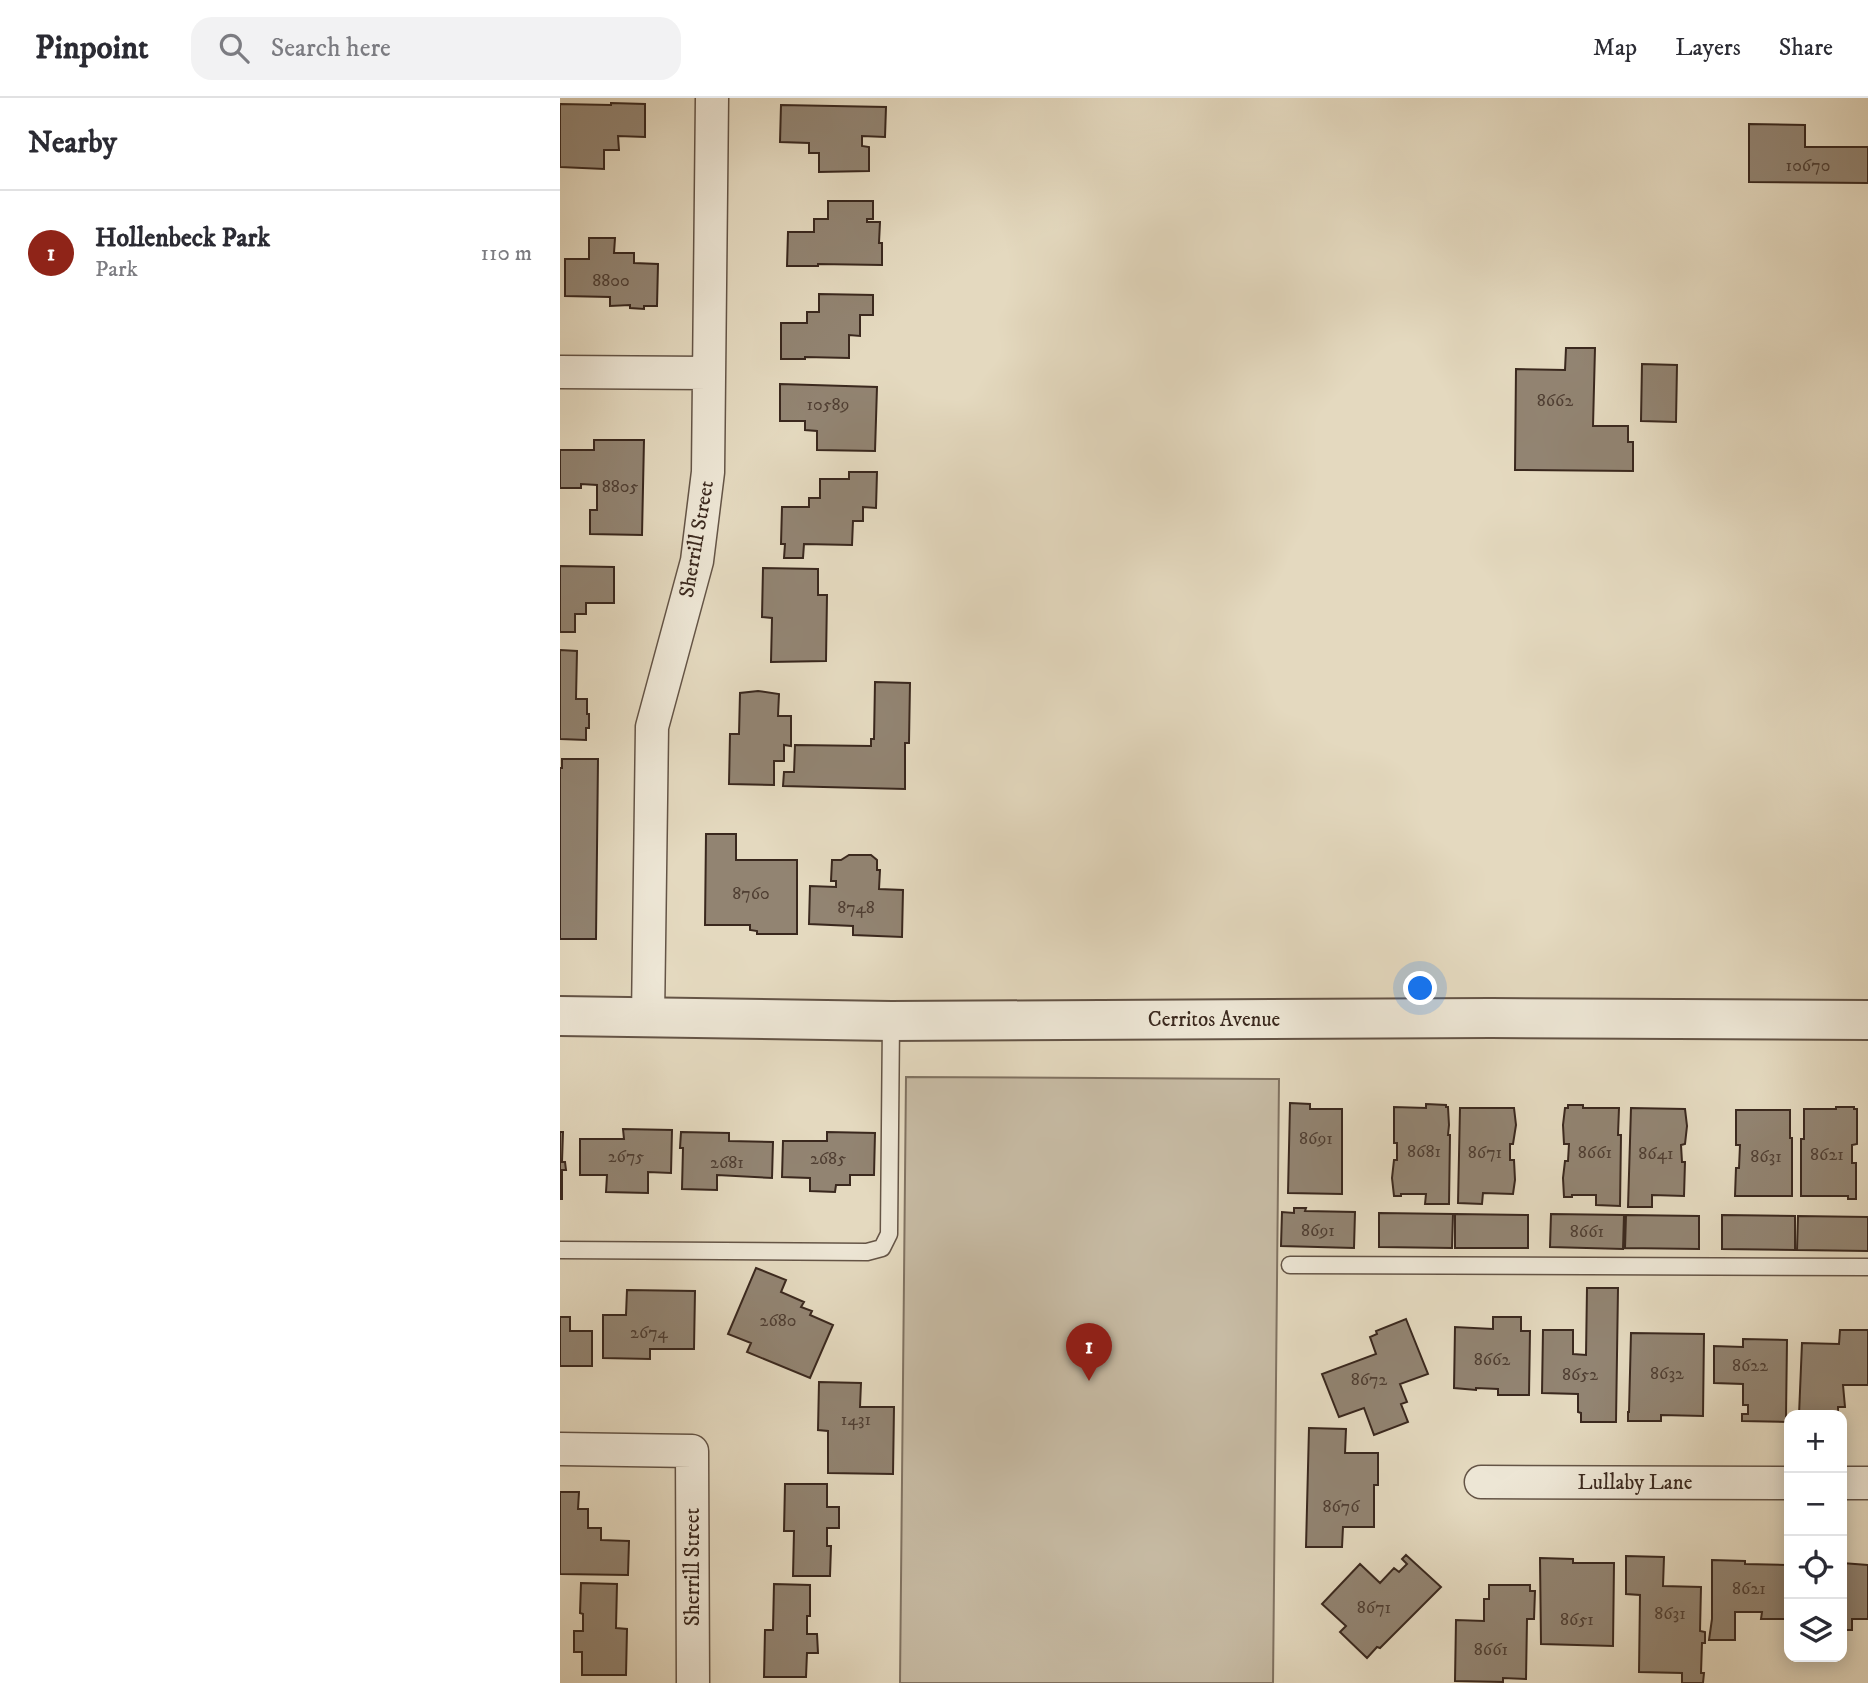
<!DOCTYPE html>
<html lang="en">
<head>
<meta charset="utf-8">
<style>
	:root { --surface:#fff; --page:#f2f2f3; --text:#2b2b33; --muted:#7c7c81; --line:#e1e1e2; --accent:#8f2418 }
	body { margin:0; font-family:"IM FELL DW Pica",serif; background:var(--page); color:var(--text) }
	.controls { position:absolute; right:21px; bottom:21px; display:grid; overflow:hidden; border-radius:14px; box-shadow:0 4px 18px #0003 }
	.controls button { width:63px; height:63px; display:grid; place-items:center; padding:0; border:0; border-bottom:2px solid var(--line); background:var(--surface); color:var(--text); font:35px sans-serif }
	.you { position:absolute; left:861px; top:891px; width:24px; height:24px; margin:-18px; border:5px solid #fff; border-radius:50%; background:#1a73e8; box-shadow:0 0 0 10px #1a73e833 }
	.badge { display:grid; place-items:center; width:46px; height:46px; border-radius:50%; background:var(--accent); color:#fff; font-size:23px; font-weight:700 }
	.pin { position:absolute; translate:-50% -58px; filter:drop-shadow(0 2px 4px #0008) }
	.pin::after { content:''; position:absolute; top:37px; width:24px; height:21px; background:inherit; clip-path:polygon(0 0,100% 0,50% 100%) }
	.list { margin:0; padding:0; list-style:none }
	h2 { display:flex; justify-content:space-between; align-items:center; height:91px; margin:0; padding:0 28px; font-size:30px }
	h2 small { font-size:23px; font-weight:400; color:var(--muted) }
	.list li { display:grid; grid-template-columns:46px 1fr auto; gap:21px; align-items:center; box-sizing:border-box; height:126px; padding:0 28px; border-top:2px solid var(--line) }
	.list b { display:block; font-size:26px; white-space:nowrap }
	.list p { margin:0; font-size:23px; white-space:nowrap; color:var(--muted) }
	.list em { font-size:23px; font-style:normal; color:var(--muted) }
	.icon { flex:none; width:38px; height:38px; fill:none; stroke:currentColor; stroke-width:2; stroke-linecap:round; stroke-linejoin:round }
	.map { position:relative; flex:none; width:1308px; height:1585px; overflow:hidden }
	header { display:flex; align-items:center; gap:42px; box-sizing:border-box; height:98px; padding:0 35px; background:var(--surface); border-bottom:2px solid var(--line) }
	header strong { font-size:33px }
	nav { display:flex; gap:38px; margin-inline-start:auto; font-size:24px }
	.search { width:490px; height:63px; background:var(--page); display:flex; align-items:center; gap:18px; box-sizing:border-box; padding:0 24px; border-radius:21px; color:var(--muted); font-size:26px }
	main { display:flex }
	aside { flex:1; background:var(--surface) }
	.map>svg:first-child { display:block }
</style>
</head>
<body>
<header>
<strong>Pinpoint</strong>
<div class="search"><svg class="icon" aria-label="search" viewBox="0 0 24 24"><circle cx="10" cy="10" r="6"/><path d="M15 15l6 6"/></svg>Search here</div>
<nav><a>Map</a><a>Layers</a><a>Share</a></nav>
</header>
<main>
<aside>
<h2>Nearby<small></small></h2>
<ul class="list">
<li><span class="badge">1</span><div><b>Hollenbeck Park</b><p>Park</p></div><em>110 m</em></li>
</ul>
</aside>
<div class="map">
<svg width="1308" height="1585" viewBox="0 0 1308 1585">
	<rect width="100%" height="100%" fill="#e4d9bf"/>
	<filter id="stains"><feTurbulence type="fractalNoise" baseFrequency=".00286" numOctaves="4"/><feColorMatrix values="0 0 0 0 .2 0 0 0 0 .09 0 0 0 0 .02 0 0 0 .5 -.17"/></filter>
	<radialGradient id="worn" r=".72"><stop offset=".6" stop-color="#630" stop-opacity="0"/><stop offset="1" stop-color="#630" stop-opacity=".3"/></radialGradient>
	<!-- green -->
	<path fill="#c7bba4" stroke="#807261" stroke-width="2" d="M346,979L719,981L713,1585H340Z"/>
	<!-- building -->
	<path fill="#928472" stroke="#3a281e" stroke-width="2" d="M51,5L85,6V39L58,38L59,52H44V71L0,69V6L51,7Z
		M221,7L326,9L325,39L302,38V48L309,49V73L259,74V55H249V45L220,44Z
		M1189,26L1245,27V49H1308V85L1189,84Z
		M268,103H313V121H307V124H320L319,145H322V167L258,166V168H227L228,134H254V121H268Z
		M29,140H55L54,155H74V165L98,166L97,208H84V211L70,210V207L50,208V199L5,198V161H29Z
		M259,196L313,197V217H300V238L289,237V260L245,259V261H221V225H247V214H259Z
		M1006,250H1035L1033,328H1068V344H1073V373L955,372L956,271L1005,272Z
		M1082,266L1117,267L1116,324L1081,323Z
		M220,286L317,289L315,353L257,352V333L245,332V323H220Z
		M34,342H84L82,437L30,436V412H37V387L21,386V390H0V352H34Z
		M289,374H317L316,410L303,409V423H293L292,447L244,446L243,460H224L225,446H221L222,409H249V400H260V381H289Z
		M0,468L54,469V505H26V516H15V534H0Z
		M203,470L258,471V497H267L266,563L211,564L212,520L202,519Z
		M0,552L17,553L16,601H27V616H29V630H26V642L0,641Z
		M315,584L350,585L349,645H345V691L223,688L224,674H234L235,647L311,648V641H314Z
		M198,593L219,596L218,618H231V648L224,647V663H214V687L169,686L170,636H179L180,595Z
		M2,661H38L36,841H0V670H2Z
		M146,736H176V762H237V836H197V833L190,832V827H145Z
		M289,757H311L317,762V772H320L319,791L343,792L342,839L293,837V828L249,826L250,788L276,789V783H271L272,762H281Z
		M730,1005L750,1006V1011H782V1096L728,1095Z
		M866,1006L886,1007V1009H888L889,1027L888,1037H890L889,1106H865L866,1096H841V1098H834L832,1080L834,1062H837V1045H834V1009L866,1010Z
		M1008,1007H1023V1010H1059L1058,1037H1061L1060,1108L1036,1107V1097H1012V1099H1004L1003,1080L1005,1063H1008L1009,1046H1004L1003,1027L1005,1010H1008Z
		M1276,1009H1294V1011H1297V1046L1292,1047V1065H1296V1101H1288V1098H1241V1041H1244V1011H1276Z
		M900,1010H954L956,1027L953,1046H950V1062H954L955,1082L953,1096L923,1095L922,1106L898,1105Z
		M1071,1010L1125,1011L1127,1028L1125,1046L1121,1047L1122,1064H1125L1124,1098L1092,1097V1109H1068Z
		M1176,1012H1230V1040H1232V1098H1175L1176,1070H1179L1180,1047H1176Z
		M63,1031L112,1032L111,1075L88,1074V1095L46,1094L47,1077H20V1041H64Z
		M0,1034H3L2,1064H5L6,1072H2V1101H0Z
		M121,1034L169,1035V1043L213,1044L212,1080L157,1077V1092L122,1091L123,1050H120Z
		M267,1034L315,1035L314,1077H290V1087H276L275,1094L250,1093V1080L222,1079L223,1043H267Z
		M734,1110H746L745,1113L795,1114L794,1150L721,1148L722,1114L734,1115Z
		M819,1115L893,1116L892,1150L819,1149Z
		M895,1116L968,1117V1150H895Z
		M991,1116L1064,1117L1063,1151L990,1149Z
		M1066,1117L1139,1118V1151L1065,1150Z
		M1162,1117L1235,1118V1152L1162,1151Z
		M1238,1118L1308,1119V1153L1237,1152Z
		M196,1170L226,1182L221,1194L244,1204L241,1209L252,1213L250,1217L273,1227L250,1280L187,1254L191,1245L168,1236Z
		M1027,1190H1058L1056,1324H1021V1315L1018,1314V1296L982,1295L983,1232H1013V1256L1026,1257Z
		M67,1192L135,1193L134,1251H90V1261L43,1260V1217H66Z
		M0,1219H10V1233H32V1268H0Z
		M933,1219H961V1233H970L969,1297H938V1291L916,1290V1292L894,1290L895,1229L933,1231Z
		M846,1221L868,1276L840,1286L847,1304L841,1306L848,1324L814,1337L804,1310L779,1319L762,1276L816,1256L810,1239L817,1236L816,1233Z
		M1280,1232H1308V1287H1283L1285,1309H1278V1317H1239L1242,1245L1279,1246Z
		M1071,1235L1144,1236L1143,1318L1101,1317V1323H1068V1314H1069Z
		M1183,1241L1227,1242L1226,1318H1229L1228,1324L1182,1323V1316H1188V1307H1183V1286L1154,1285V1248L1183,1249Z
		M259,1284L301,1285L300,1309H334L333,1376L268,1375V1333L258,1332Z
		M749,1330L786,1331L785,1355H818V1387H814V1429H783L782,1449H746Z
		M225,1386H267V1409H279V1430H267V1448H271L270,1478H233L234,1433H224Z
		M0,1394H19L18,1411H28V1430H41V1442L69,1443L68,1477L0,1476Z
		M846,1457L881,1489L820,1550L817,1549L807,1560L780,1534L786,1528L762,1506L800,1466L820,1485L834,1470L839,1474L847,1466L842,1461Z
		M1066,1458L1104,1459L1103,1488L1141,1489L1140,1533L1145,1534V1545H1142L1141,1575H1144L1143,1585H1122V1575L1079,1574L1080,1497L1066,1496Z
		M980,1460L1013,1461V1465H1054L1053,1548L981,1546Z
		M1152,1462L1185,1463V1466L1226,1467L1225,1521H1201L1202,1514H1175V1542H1149L1152,1521Z
		M1282,1465L1308,1467V1521H1292V1532H1282Z
		M21,1485L57,1486L56,1530L67,1531L66,1577H22V1554H14V1533H23V1516L20,1515Z
		M214,1486L250,1487V1518H247V1536H257L258,1555H247L246,1579H204L205,1532H213Z
		M929,1487H970V1493H975L974,1521H967L966,1581L943,1580V1584L895,1583L896,1522L924,1523V1501H929Z"/>
	<g fill="none" stroke-linecap="round" stroke-linejoin="round">
		<!-- service casing -->
		<g stroke="#645446" stroke-width="19">
			<path id="service" d="M0,1152L307,1154L322,1150L329,1136L331,923
				M730,1167L1308,1169"/>
		</g>
		<!-- minor casing -->
		<g stroke="#645446" stroke-width="35">
			<path id="minor" d="M0,274L148,275
				M88,920L92,629L137,463L148,374L152,0
				M0,1351L132,1353L133,1585
				M921,1384L1229,1385
				M1282,1385H1308"/>
		</g>
		<!-- tertiary casing -->
		<g stroke="#645446" stroke-width="42">
			<path id="tertiary" d="M0,918L331,923L931,920L1308,922"/>
		</g>
		<!-- service -->
		<use href="#service" stroke="#ede6d5" stroke-width="16"/>
		<!-- minor -->
		<use href="#minor" stroke="#ede6d5" stroke-width="32"/>
		<!-- tertiary -->
		<use href="#tertiary" stroke="#ede6d5" stroke-width="38"/>
	</g>
	<g text-anchor="middle" stroke-width="5" stroke-linejoin="round" paint-order="stroke">
		<!-- number labels -->
		<g font-size="18" fill="#503f33">
			<text x="1248" y="73">10670</text>
			<text x="51" y="188">8800</text>
			<text x="995" y="308">8662</text>
			<text x="268" y="312">10589</text>
			<text x="60" y="394">8805</text>
			<text x="191" y="801">8760</text>
			<text x="296" y="815">8748</text>
			<text x="756" y="1046">8691</text>
			<text x="864" y="1059">8681</text>
			<text x="925" y="1060">8671</text>
			<text x="1035" y="1060">8661</text>
			<text x="1096" y="1061">8641</text>
			<text x="1267" y="1062">8621</text>
			<text x="66" y="1064">2675</text>
			<text x="1206" y="1064">8631</text>
			<text x="268" y="1066">2685</text>
			<text x="167" y="1070">2681</text>
			<text x="758" y="1138">8691</text>
			<text x="1027" y="1139">8661</text>
			<text x="218" y="1228">2680</text>
			<text x="89" y="1240">2674</text>
			<text x="932" y="1267">8662</text>
			<text x="1190" y="1273">8622</text>
			<text x="1107" y="1281">8632</text>
			<text x="1020" y="1282">8652</text>
			<text x="809" y="1287">8672</text>
			<text x="296" y="1327">1431</text>
			<text x="781" y="1414">8676</text>
			<text x="1189" y="1496">8621</text>
			<text x="814" y="1515">8671</text>
			<text x="1110" y="1521">8631</text>
			<text x="1017" y="1527">8651</text>
			<text x="931" y="1557">8661</text>
		</g>
		<!-- street labels -->
		<g font-size="21" fill="#3a281e" stroke="#ede6d5">
			<text transform="translate(136 441) rotate(-80)" y="7">Sherrill Street</text>
			<text x="654" y="928">Cerritos Avenue</text>
			<text x="1075" y="1391">Lullaby Lane</text>
			<text transform="translate(132 1469) rotate(-90)" y="7">Sherrill Street</text>
		</g>
	</g>
	<rect width="100%" height="100%" filter="url(#stains)"/>
	<rect width="100%" height="100%" fill="url(#worn)"/>
</svg>
<div class="controls">
<button>+</button>
<button>−</button>
<button><svg class="icon" aria-label="locate" viewBox="0 0 24 24"><circle cx="12" cy="12" r="6"/><path d="M12 2v4M12 18v4M2 12h4M18 12h4"/></svg></button>
<button><svg class="icon" aria-label="layers" viewBox="0 0 24 24"><path d="M12 4l9 5-9 5-9-5zM3 14l9 5 9-5"/></svg></button>
</div>
<div class="you"></div>
<div class="pin badge" style="left:529px;top:1283px">1</div>
</div>
</main>
</body>
</html>
